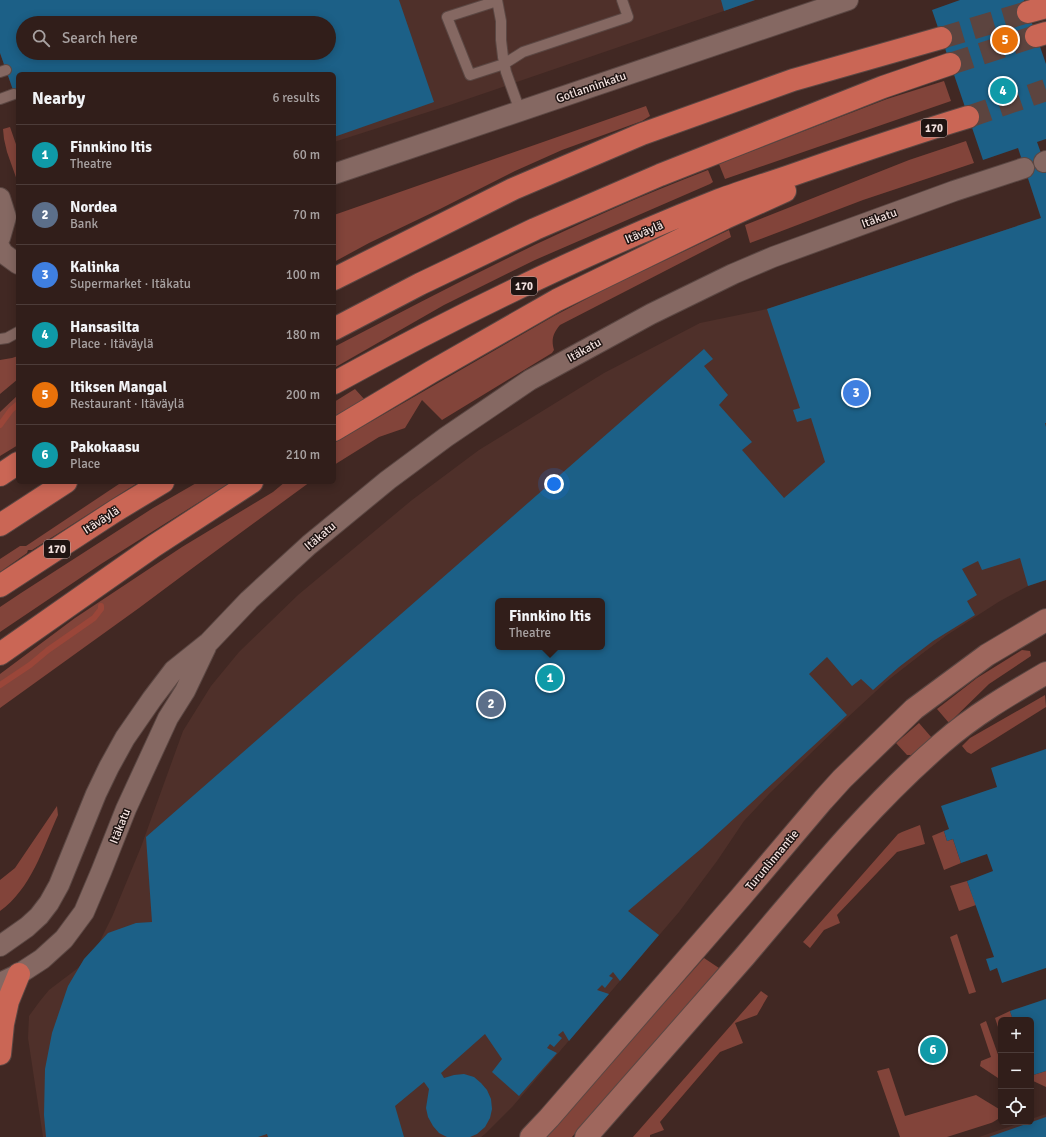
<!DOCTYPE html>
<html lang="en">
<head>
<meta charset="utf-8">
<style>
	:root { --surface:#311e1a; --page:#3d2b27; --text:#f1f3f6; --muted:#a8a2a2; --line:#4c3c39; --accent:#b45309 }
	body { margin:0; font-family:Signika,sans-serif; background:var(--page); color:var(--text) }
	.controls { position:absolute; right:12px; bottom:12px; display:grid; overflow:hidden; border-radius:6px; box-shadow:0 2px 10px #0003 }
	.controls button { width:36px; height:36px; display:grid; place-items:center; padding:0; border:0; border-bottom:1px solid var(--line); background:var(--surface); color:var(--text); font:20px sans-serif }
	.you { position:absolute; left:554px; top:484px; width:14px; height:14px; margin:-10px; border:3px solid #fff; border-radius:50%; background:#1a73e8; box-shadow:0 0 0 6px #1a73e833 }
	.badge { display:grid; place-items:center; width:26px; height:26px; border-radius:50%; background:var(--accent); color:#fff; font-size:13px; font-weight:700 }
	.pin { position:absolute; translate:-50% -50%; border:2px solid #fff; box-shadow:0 1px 4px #0006 }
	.popup { position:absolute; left:495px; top:598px; width:110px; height:52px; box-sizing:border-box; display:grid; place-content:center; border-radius:6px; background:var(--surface); filter:drop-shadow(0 1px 3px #0005); font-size:13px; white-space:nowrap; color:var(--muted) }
	.popup b { font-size:15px; color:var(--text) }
	.popup::after { content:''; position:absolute; left:50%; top:100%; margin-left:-8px; border:8px solid transparent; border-top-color:var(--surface) }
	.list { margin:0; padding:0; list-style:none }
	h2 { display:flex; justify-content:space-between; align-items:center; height:52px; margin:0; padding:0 16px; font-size:17px }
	h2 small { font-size:13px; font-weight:400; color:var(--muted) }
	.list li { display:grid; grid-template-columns:26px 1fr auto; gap:12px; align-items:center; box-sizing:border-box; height:60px; padding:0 16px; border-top:1px solid var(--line) }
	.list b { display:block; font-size:15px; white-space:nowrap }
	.list p { margin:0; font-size:13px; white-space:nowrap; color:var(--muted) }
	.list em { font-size:13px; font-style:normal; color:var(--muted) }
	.icon { flex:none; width:22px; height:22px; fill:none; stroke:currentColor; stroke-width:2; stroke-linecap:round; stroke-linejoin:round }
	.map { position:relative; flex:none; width:1046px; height:1137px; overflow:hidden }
	.search { position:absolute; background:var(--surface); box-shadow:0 2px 10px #0003; left:16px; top:16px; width:320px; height:44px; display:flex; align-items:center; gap:10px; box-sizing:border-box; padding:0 14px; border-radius:22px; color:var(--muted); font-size:15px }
	.panel { position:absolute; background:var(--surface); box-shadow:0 2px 10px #0003; left:16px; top:72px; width:320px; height:412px; border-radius:6px }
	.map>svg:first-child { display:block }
</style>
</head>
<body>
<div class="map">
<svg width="1046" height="1137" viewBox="0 0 1046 1137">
	<rect width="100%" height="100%" fill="#412823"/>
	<!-- built -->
	<path fill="#4f302a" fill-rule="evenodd" d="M0,0H756L450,105L334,142V74H18V105L0,53ZM23,23H329V53H23Z
		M1041,218L1046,222V580L1028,586L1000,601L947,635L923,653L887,681L847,718L770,793L744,821L717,861L679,912L513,1106L485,1134L481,1137H43L28,1038L29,1016L40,1001L49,990L78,968L99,943L112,917L141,847L183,731L211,686L239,652L298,595L412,500L479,450L604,373L700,323L767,309ZM498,601H602V647H498Z
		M1046,1114V1137H979L1023,1122H1031V1119Z"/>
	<!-- green -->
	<path fill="#82443a" d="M944,81L951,101L725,179L719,164L887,99Z
		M646,106L650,116L642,121L562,150L515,171L440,209L369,243L334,262V215Z
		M10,127L18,150V183L7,152L4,139L3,129Z
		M966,141L974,163L863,200L750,243L745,225L909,160Z
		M708,170L713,182L710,184L535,260L444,305L334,368V347C456,283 579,219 708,170Z
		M729,230L731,237L560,325C553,333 551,340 554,350L552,353L442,420L422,400L405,428L379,437L334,465V443L554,316L609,287Z
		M18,356V379L0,394V360L12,358Z
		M355,389L365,400L334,419V402Z
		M18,395V445L0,456V412Z
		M122,482H139L32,550H28L27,553L0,572V559L20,546H26Z
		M198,482H231L101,564L0,632V607L21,593L153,508Z
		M285,482H310L194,567L139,608L0,708V674L75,618L182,547L273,492Z
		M1022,650L1030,651L1031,656L989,684L949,723L937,709L977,678Z
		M1045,695L1046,707L971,754L967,752L962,746L970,738Z
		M919,723L932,738L911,755H907L896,743Z
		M57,806L58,815C43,848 31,889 0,911V880L15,868Z
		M920,825L925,844L897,852L837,915L840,923L824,930L810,948L803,942L898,834L902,832Z
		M944,831L947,841L953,839L961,863L944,870L932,836Z
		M967,881L976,905L959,911L950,886Z
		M957,934L976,992L969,994L950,937Z
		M704,958L719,968L572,1137H545Z
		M761,991L768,996L757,1015L735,1023L743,1043L720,1052L660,1122L664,1130L650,1135V1137H633Z
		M1010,1011L1013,1020H1001V1036L995,1018Z
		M986,1021L1001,1063V1080L980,1066L981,1061L991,1057L980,1024Z
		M889,1068L905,1116L976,1095L999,1109C1004,1117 997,1120 991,1123L947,1137H900L877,1071Z
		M1031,1068L1033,1075L1046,1071V1087L1031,1080Z"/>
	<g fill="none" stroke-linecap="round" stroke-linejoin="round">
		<!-- stream -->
		<path stroke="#9a4639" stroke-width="6" d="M0,425L11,410L18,404
			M0,685L30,665L48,650L94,618L101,609V606"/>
	</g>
	<!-- building -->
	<path fill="#1c6087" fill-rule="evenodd" d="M0,0H399L434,102L334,137V74H18V104L0,53ZM23,23H329V53H23Z
		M721,0H755L724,11Z
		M960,0H1024L1046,64V139L1037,142L1046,167V423H1045L1046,427V580L1028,586L1020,558L982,570L978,561L962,569L977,595L967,601L975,615L933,641L899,667L873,690L861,679L852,686L827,657L809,674L847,715L702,848L628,911L659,935L620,981L613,972L609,976L613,978L605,988L602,985L597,990L609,994L569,1041L563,1031L558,1035L562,1038L554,1047L550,1044L547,1048L557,1053L519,1096L492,1072L502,1059L485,1034L441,1073L444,1078L454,1075L464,1074L474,1077L481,1083L487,1090L491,1099L492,1109L490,1118L485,1127L477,1134L470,1137H447L439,1133L433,1126L428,1117L426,1108L429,1089L424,1082L395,1106L404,1137H268L267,1134L258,1137H46L44,1115L45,1069L52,1033L68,986L84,959L108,933L136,923L152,922L146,837L704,349L713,359L704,366L728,395L719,405L752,442L742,450L784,498L825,462L811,418L797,422L793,410L800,408L767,309L1041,218L1018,148L983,160L932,10ZM498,601H602V647H498Z
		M1046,749V968L1002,983L997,968L990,971L986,959L994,957L967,881L993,871L987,854L961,863L953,839L947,841L944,831L949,829L941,806L997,787L991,768Z
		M1046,999V1071L1033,1075L1031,1068V1020H1013L1010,1011Z
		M1046,1117V1137H989Z"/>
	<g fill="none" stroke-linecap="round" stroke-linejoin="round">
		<!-- trunk-tunnel -->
		<path stroke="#5c443f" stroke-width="22" stroke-dasharray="22 11" stroke-linecap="butt" d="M941,38L1028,12
			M950,64L1036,36
			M968,117L1046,90"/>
		<!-- service casing -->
		<g stroke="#5b4743" stroke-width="12">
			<path id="service" d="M497,0L501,21V40L503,57L506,72L520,111
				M497,1L447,17L470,75L504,64L523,52L628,17L622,0
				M0,72L6,70
				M0,99L14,94
				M0,339L7,338L18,332"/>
		</g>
		<!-- minor casing -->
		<g stroke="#5b4743" stroke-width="22">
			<path id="minor" d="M1044,162L1046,161
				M334,174L848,0
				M0,198L6,217L0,238
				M0,248L3,253L18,264
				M0,946L27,927L39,916L49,903L59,885L96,794L109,767L125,738L152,699L174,670L209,642L249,600L309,545L388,480L446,437L530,380L651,314L733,274L773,257L954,191L1024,168
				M0,983L19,974L42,959L64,939L84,912L101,872L126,809L168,718L185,691L206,647"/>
		</g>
		<!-- secondary casing -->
		<g stroke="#5b4743" stroke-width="24">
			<path id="secondary" d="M531,1137L549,1118L740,898L823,800L842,779L914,709L987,655L1046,620
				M586,1137C639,1077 692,1017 745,956C808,882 869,806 942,743C974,715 1010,694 1046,673"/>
		</g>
		<!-- trunk casing -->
		<g stroke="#5b4743" stroke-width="24">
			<path id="trunk" d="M1028,12L1046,7
				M1036,36L1046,33
				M334,279L513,189L642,134L793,80L941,38
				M334,329L420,284L535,229L660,175L883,87L950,64
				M334,383C458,315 587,252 719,200C746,190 773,182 801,172C856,153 912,134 968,117
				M334,430L431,372L557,300L725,218L785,191
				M0,475L18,463
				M0,525L66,482
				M0,586L115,511L163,482
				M0,654L154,546L252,482
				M0,1054L3,1024L8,1001L19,974"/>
		</g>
		<!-- service -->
		<use href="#service" stroke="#856862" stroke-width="10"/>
		<!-- minor -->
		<use href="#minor" stroke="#856862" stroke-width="20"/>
		<!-- secondary -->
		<use href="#secondary" stroke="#9f675d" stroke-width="22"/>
		<!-- trunk -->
		<use href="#trunk" stroke="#ca6655" stroke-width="22"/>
	</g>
	<g text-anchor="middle" stroke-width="3" stroke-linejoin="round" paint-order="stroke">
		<!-- shield labels -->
		<g fill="#1f1412" stroke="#b3a4a2" stroke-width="1">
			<rect x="921" y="119" width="26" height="18" rx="3"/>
			<rect x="511" y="277" width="26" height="18" rx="3"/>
			<rect x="44" y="540" width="26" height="18" rx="3"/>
		</g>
		<g font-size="11" font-weight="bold" fill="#f3e2df">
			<text x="934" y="132">170</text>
			<text x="524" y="290">170</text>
			<text x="57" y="553">170</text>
		</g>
		<!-- street labels -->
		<g font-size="12" fill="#f3e2df" stroke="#1f1412">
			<text transform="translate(591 87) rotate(-19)" y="4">Gotlanninkatu</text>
			<text transform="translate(879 218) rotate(-20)" y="4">Itäkatu</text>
			<text transform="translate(644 232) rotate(-23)" y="4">Itäväylä</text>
			<text transform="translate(584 350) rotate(-29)" y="4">Itäkatu</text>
			<text transform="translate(101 520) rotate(-33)" y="4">Itäväylä</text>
			<text transform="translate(320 536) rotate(-40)" y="4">Itäkatu</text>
			<text transform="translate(120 826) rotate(-68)" y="4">Itäkatu</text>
			<text transform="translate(772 860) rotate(-50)" y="4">Turunlinnantie</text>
		</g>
	</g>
</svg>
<div class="controls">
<button>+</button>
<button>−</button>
<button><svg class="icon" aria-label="locate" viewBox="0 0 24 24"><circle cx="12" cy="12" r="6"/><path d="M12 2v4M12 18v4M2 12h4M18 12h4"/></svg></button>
</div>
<div class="you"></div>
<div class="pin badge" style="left:550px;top:678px;background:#0f9aa8">1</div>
<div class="popup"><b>Finnkino Itis</b>Theatre</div>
<div class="pin badge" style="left:491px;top:704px;background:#5c6f8a">2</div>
<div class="pin badge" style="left:856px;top:393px;background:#3f7fe0">3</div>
<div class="pin badge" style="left:1003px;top:91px;background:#0f9aa8">4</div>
<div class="pin badge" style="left:1005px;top:40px;background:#e8710a">5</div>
<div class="pin badge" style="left:933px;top:1050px;background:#0f9aa8">6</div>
<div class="search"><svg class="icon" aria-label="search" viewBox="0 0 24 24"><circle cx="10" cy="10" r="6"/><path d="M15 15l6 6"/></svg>Search here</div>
<section class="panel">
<h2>Nearby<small>6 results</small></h2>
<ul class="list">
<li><span class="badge" style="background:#0f9aa8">1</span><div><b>Finnkino Itis</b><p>Theatre</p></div><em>60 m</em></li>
<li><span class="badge" style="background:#5c6f8a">2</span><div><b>Nordea</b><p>Bank</p></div><em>70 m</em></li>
<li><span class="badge" style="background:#3f7fe0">3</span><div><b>Kalinka</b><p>Supermarket · Itäkatu</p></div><em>100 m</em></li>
<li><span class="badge" style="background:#0f9aa8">4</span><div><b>Hansasilta</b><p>Place · Itäväylä</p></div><em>180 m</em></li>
<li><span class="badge" style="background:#e8710a">5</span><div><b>Itiksen Mangal</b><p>Restaurant · Itäväylä</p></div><em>200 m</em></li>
<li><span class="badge" style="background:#0f9aa8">6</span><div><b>Pakokaasu</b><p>Place</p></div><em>210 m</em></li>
</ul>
</section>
</div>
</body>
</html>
